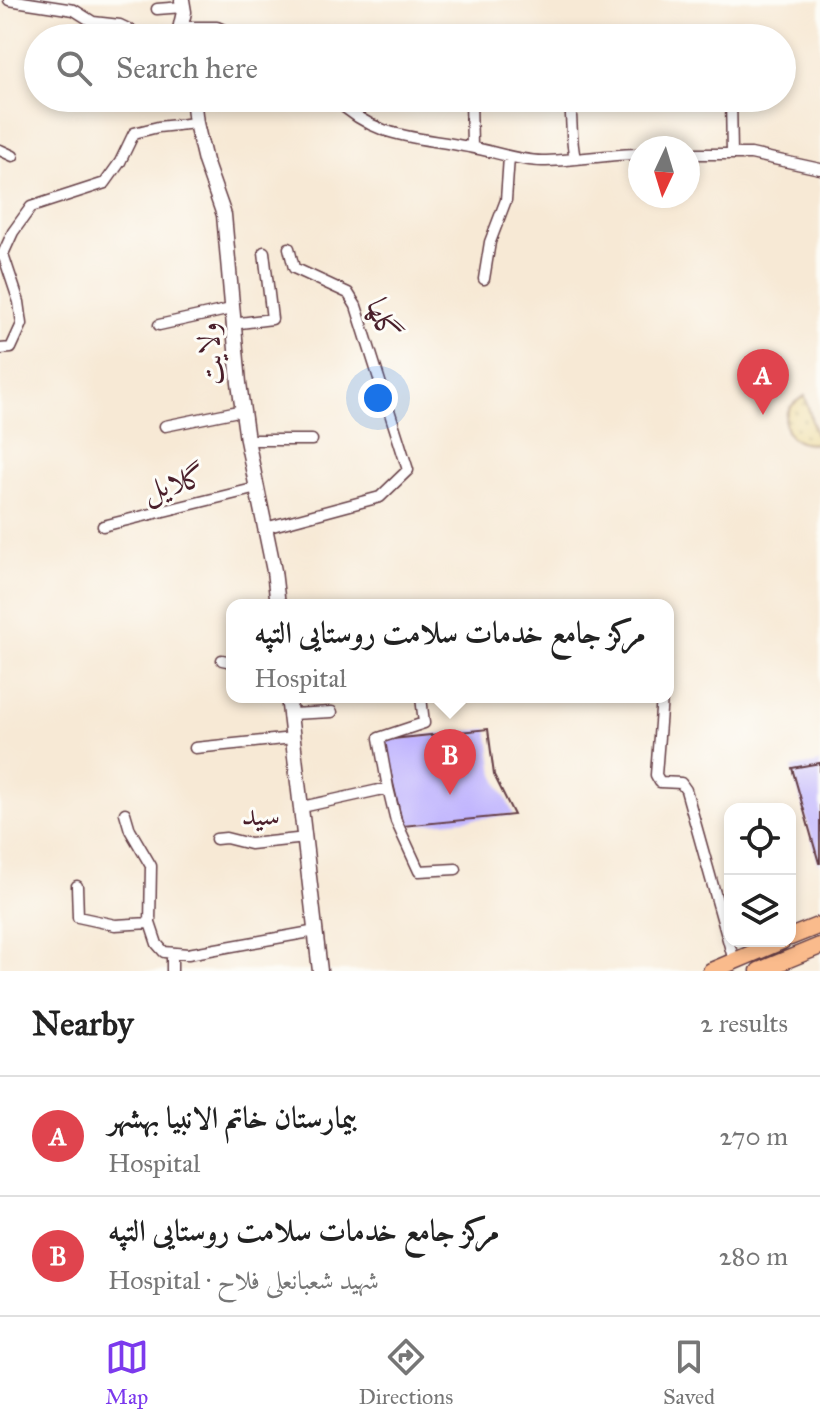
<!DOCTYPE html>
<html lang="en">
<head>
<meta charset="utf-8">
<style>
	:root { --surface:#fff; --page:#f2f2f2; --text:#222; --muted:#767676; --line:#e0e0e0; --accent:#7c3aed }
	body { margin:0; font-family:"IM FELL Great Primer",Amiri,serif; background:var(--page); color:var(--text) }
	.controls { position:absolute; right:24px; bottom:24px; display:grid; overflow:hidden; border-radius:16px; box-shadow:0 4px 12px #0003 }
	.controls button { width:72px; height:72px; display:grid; place-items:center; padding:0; border:0; border-bottom:2px solid var(--line); background:var(--surface); color:var(--text); font:40px sans-serif }
	.compass { position:absolute; left:628px; top:136px; width:72px; height:72px; border-radius:50%; background:var(--surface); box-shadow:0 4px 12px #0003; rotate:184deg }
	.you { position:absolute; left:378px; top:398px; width:28px; height:28px; margin:-20px; border:6px solid #fff; border-radius:50%; background:#1a73e8; box-shadow:0 0 0 12px #1a73e833 }
	.badge { display:grid; place-items:center; width:52px; height:52px; border-radius:50%; background:var(--accent); color:#fff; font-size:26px; font-weight:700 }
	.pin { position:absolute; translate:-50% -66px; filter:drop-shadow(0 2px 4px #0008) }
	.pin::after { content:''; position:absolute; top:42px; width:28px; height:24px; background:inherit; clip-path:polygon(0 0,100% 0,50% 100%) }
	.popup { position:absolute; left:226px; top:599px; width:448px; height:104px; box-sizing:border-box; display:grid; place-content:center; border-radius:16px; background:var(--surface); filter:drop-shadow(0 2px 6px #0005); font-size:26px; white-space:nowrap; color:var(--muted) }
	.popup b { font-size:30px; color:var(--text) }
	.popup::after { content:''; position:absolute; left:50%; top:100%; margin-left:-16px; border:16px solid transparent; border-top-color:var(--surface) }
	.list { margin:0; padding:0; list-style:none }
	h2 { display:flex; justify-content:space-between; align-items:center; height:104px; margin:0; padding:0 32px; font-size:34px }
	h2 small { font-size:26px; font-weight:400; color:var(--muted) }
	.list li { display:grid; grid-template-columns:52px 1fr auto; gap:24px; align-items:center; box-sizing:border-box; height:120px; padding:0 32px; border-top:2px solid var(--line) }
	.list b { display:block; font-size:30px; white-space:nowrap }
	.list p { margin:0; font-size:26px; white-space:nowrap; color:var(--muted) }
	.list em { font-size:26px; font-style:normal; color:var(--muted) }
	.icon { flex:none; width:44px; height:44px; fill:none; stroke:currentColor; stroke-width:2; stroke-linecap:round; stroke-linejoin:round }
	.map { position:relative; flex:none; width:820px; height:971px; overflow:hidden }
	.search { position:absolute; background:var(--surface); box-shadow:0 4px 12px #0003; left:24px; right:24px; top:24px; height:88px; display:flex; align-items:center; gap:20px; box-sizing:border-box; padding:0 28px; border-radius:44px; color:var(--muted); font-size:30px }
	.sheet { height:344px; background:var(--surface) }
	nav { display:flex; justify-content:space-around; align-items:center; box-sizing:border-box; height:112px; border-top:2px solid var(--line); background:var(--surface); font-size:22px; color:var(--muted) }
	nav a { display:grid; justify-items:center; gap:4px }
	nav .on { color:var(--accent) }
	.map>svg:first-child { display:block }
</style>
</head>
<body>
<div class="map">
<svg width="820" height="971" viewBox="0 0 820 971">
	<defs>
		<pattern id="sand-dots" width="8" height="8" patternUnits="userSpaceOnUse" patternTransform="scale(2)"><rect width="8" height="8" fill="#eeda9e"/><path d="M2 2h.1M6 6h.1" fill="none" stroke="#cebb88" stroke-width="1.8" stroke-linecap="round"/></pattern>
	</defs>
	<rect width="100%" height="100%" fill="#fdfcf7"/>
	<filter id="ink" filterUnits="userSpaceOnUse"><feTurbulence type="fractalNoise" baseFrequency=".0125" numOctaves="2"/><feDisplacementMap in="SourceGraphic" scale="16" xChannelSelector="R" yChannelSelector="G"/><feConvolveMatrix kernelMatrix="1 2 1 2 8 2 1 2 1" color-interpolation-filters="sRGB"/></filter>
	<filter id="wash" filterUnits="userSpaceOnUse"><feTurbulence type="fractalNoise" baseFrequency=".006" numOctaves="4" result="noise"/><feDisplacementMap in="SourceGraphic" scale="32" xChannelSelector="R" yChannelSelector="G"/><feGaussianBlur stdDeviation="1.8" result="paint"/><feColorMatrix in="noise" values="0 0 0 0 0 0 0 0 0 0 0 0 0 0 0 0 0 1.4 0 .05"/><feComposite in="paint" operator="in"/></filter>
	<g filter="url(#wash)">
		<rect width="100%" height="100%" fill="#f7e9d5"/>
		<!-- sand -->
		<path fill="url(#sand-dots)" stroke="#9c7c64" stroke-width="2" d="M805,396L818,443C784,449 771,413 805,396Z"/>
		<g id="blocks">
			<!-- building -->
			<path fill="#bdb1fe" d="M488,729L494,775L514,815L403,826L383,740Z
				M820,763V863H819L792,768Z"/>
		</g>
	</g>
	<g filter="url(#ink)">
		<use href="#blocks" fill-opacity="0" stroke="#643d44" stroke-width="2"/>
		<g fill="none" stroke-linecap="round" stroke-linejoin="round">
			<!-- minor casing -->
			<g stroke="#643d44" stroke-width="13">
				<path id="minor" d="M9,0L74,10L93,22L120,25L143,36L160,38
					M157,9L183,7
					M180,27H217L242,38
					M334,98C377,140 415,136 469,147C494,151 517,161 542,161C575,161 607,154 640,154
					M471,98L472,147
					M569,98C573,118 570,138 575,158
					M731,98L732,154
					M0,150L13,156
					M688,154H751L820,169
					M0,255L3,254L13,232L31,207L105,183L120,162L134,133L158,127L196,123
					M484,279L490,242L506,200L509,157
					M232,324L272,319L264,252
					M159,325L231,309
					M0,349L11,348L22,324L19,302L3,254
					M165,426L243,410
					M247,440H312
					M103,526L257,488
					M265,528L380,497L408,470L356,306L348,293L294,268L289,248
					M222,660L232,662
					M662,697L656,775L660,782L681,783L686,790L734,961
					M291,714L332,712
					M195,748L293,738
					M388,788L396,821L419,871L456,869
					M302,807L388,788L379,738L424,723L421,697
					M125,813L130,830L151,866L150,923L157,944L164,952L188,954L316,931
					M216,839L226,838L250,844L306,838
					M77,886L78,917L115,925L150,923
					M172,954V971"/>
			</g>
			<!-- tertiary casing -->
			<g stroke="#643d44" stroke-width="17">
				<path id="tertiary" d="M178,38L184,12L182,0
					M193,98L196,123L205,161L224,215L239,383L247,440L274,571L278,605
					M288,697L320,971"/>
			</g>
			<!-- primary casing -->
			<g stroke="#643d44" stroke-width="19">
				<path id="primary" d="M790,937L820,925
					M711,971L782,941
					M759,971L820,946"/>
			</g>
			<!-- minor -->
			<use href="#minor" stroke="#fff" stroke-width="10"/>
			<!-- tertiary -->
			<use href="#tertiary" stroke="#fff" stroke-width="14"/>
			<!-- primary -->
			<use href="#primary" stroke="#fabb8c" stroke-width="16"/>
		</g>
	</g>
	<g text-anchor="middle" stroke-width="6" stroke-linejoin="round" paint-order="stroke">
		<!-- street labels -->
		<g font-size="30" fill="#4a1f2b" stroke="#fdfcf7">
			<text transform="translate(383 319) rotate(69)" y="10">گلها</text>
			<text transform="translate(210 354) rotate(-96)" y="10">ولایت</text>
			<text transform="translate(174 483) rotate(-14)" y="10">گلایل</text>
			<text transform="translate(261 815) rotate(1)" y="10">سید</text>
		</g>
	</g>
</svg>
<div class="controls">
<button><svg class="icon" aria-label="locate" viewBox="0 0 24 24"><circle cx="12" cy="12" r="6"/><path d="M12 2v4M12 18v4M2 12h4M18 12h4"/></svg></button>
<button><svg class="icon" aria-label="layers" viewBox="0 0 24 24"><path d="M12 4l9 5-9 5-9-5zM3 14l9 5 9-5"/></svg></button>
</div>
<svg class="compass" viewBox="-18 -18 36 36"><path d="M0-13l5 13h-10z" fill="#e53935"/><path d="M0 13l5-13h-10z" fill="#767676"/></svg>
<div class="you"></div>
<div class="pin badge" style="left:763px;top:415px;background:#e0444e">A</div>
<div class="pin badge" style="left:450px;top:795px;background:#e0444e">B</div>
<div class="popup"><b>مرکز جامع خدمات سلامت روستایی التپه</b>Hospital</div>
<div class="search"><svg class="icon" aria-label="search" viewBox="0 0 24 24"><circle cx="10" cy="10" r="6"/><path d="M15 15l6 6"/></svg>Search here</div>
</div>
<section class="sheet">
<h2>Nearby<small>2 results</small></h2>
<ul class="list">
<li><span class="badge" style="background:#e0444e">A</span><div><b>بیمارستان خاتم الانبیا بهشهر</b><p>Hospital</p></div><em>270 m</em></li>
<li><span class="badge" style="background:#e0444e">B</span><div><b>مرکز جامع خدمات سلامت روستایی التپه</b><p>Hospital · شهید شعبانعلی فلاح</p></div><em>280 m</em></li>
</ul>
</section>
<nav>
<a class="on"><svg class="icon" aria-label="map" viewBox="0 0 24 24"><path d="M3 6l6-2 6 2 6-2v14l-6 2-6-2-6 2zM9 4v14M15 6v14"/></svg>Map</a>
<a><svg class="icon" aria-label="directions" viewBox="0 0 24 24"><path d="M12 3l9 9-9 9-9-9zM9 14v-3h6M13 9l2 2-2 2"/></svg>Directions</a>
<a><svg class="icon" aria-label="saved" viewBox="0 0 24 24"><path d="M7 4h10v16l-5-4-5 4z"/></svg>Saved</a>
</nav>
</body>
</html>
